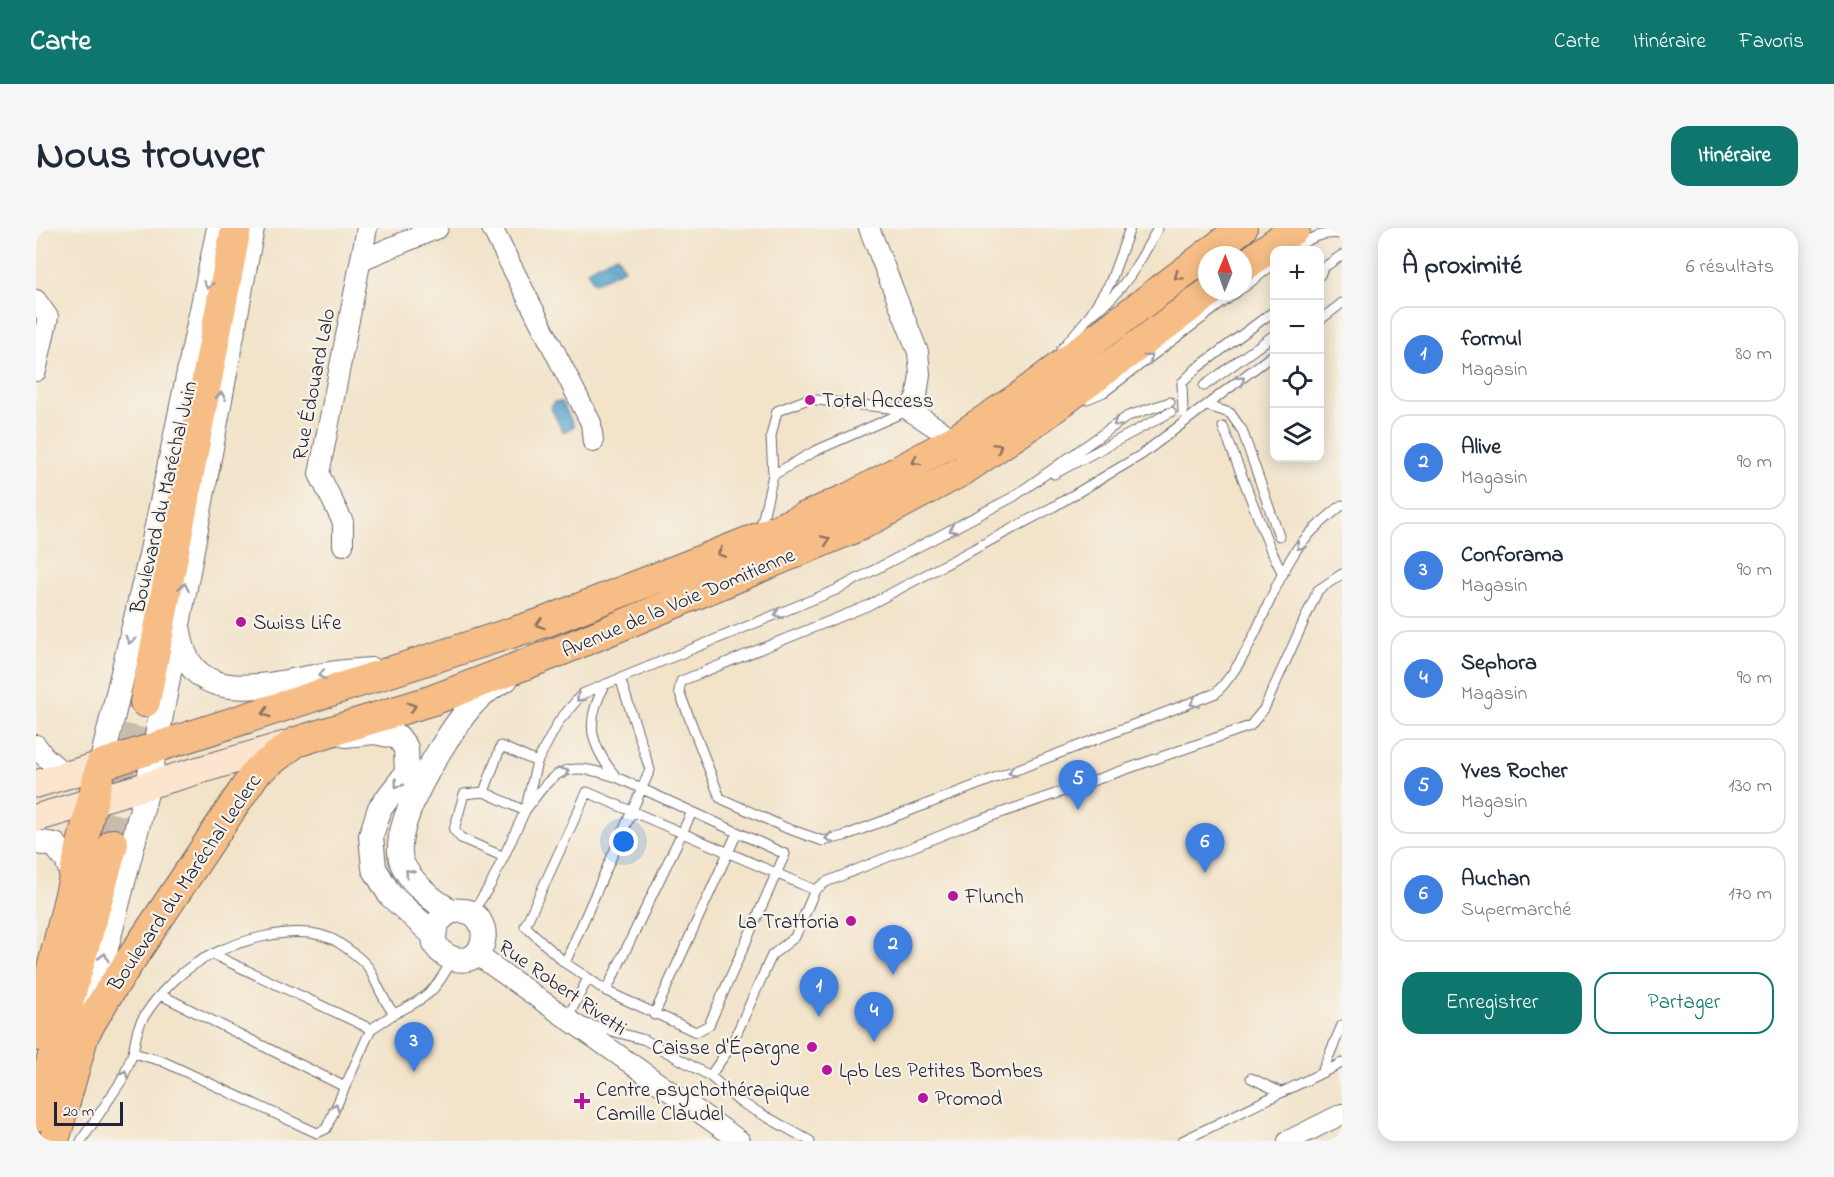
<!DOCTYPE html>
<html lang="fr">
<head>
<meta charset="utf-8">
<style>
	:root { --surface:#fff; --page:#f6f6f7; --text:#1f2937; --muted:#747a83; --line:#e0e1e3; --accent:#0f766e }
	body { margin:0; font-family:"Indie Flower",sans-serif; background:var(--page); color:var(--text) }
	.controls { position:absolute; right:18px; top:18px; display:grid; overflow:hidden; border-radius:12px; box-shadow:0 3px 15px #0003 }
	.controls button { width:54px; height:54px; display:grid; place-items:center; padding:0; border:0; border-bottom:2px solid var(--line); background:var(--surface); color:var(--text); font:30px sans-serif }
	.compass { position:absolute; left:1162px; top:18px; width:54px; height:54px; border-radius:50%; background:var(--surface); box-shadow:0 3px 15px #0003; rotate:1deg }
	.scale { position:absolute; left:18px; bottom:15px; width:69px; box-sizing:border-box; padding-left:6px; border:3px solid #22223b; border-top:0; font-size:16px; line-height:21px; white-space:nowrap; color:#22223b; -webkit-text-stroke:4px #f7f3e8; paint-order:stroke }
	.you { position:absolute; left:588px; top:614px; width:21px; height:21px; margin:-15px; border:4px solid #fff; border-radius:50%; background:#1a73e8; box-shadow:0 0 0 9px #1a73e833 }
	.badge { display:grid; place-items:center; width:39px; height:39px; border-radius:50%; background:var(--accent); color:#fff; font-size:20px; font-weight:700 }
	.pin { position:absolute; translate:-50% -50px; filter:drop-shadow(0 2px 3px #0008) }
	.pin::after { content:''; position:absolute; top:32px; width:21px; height:18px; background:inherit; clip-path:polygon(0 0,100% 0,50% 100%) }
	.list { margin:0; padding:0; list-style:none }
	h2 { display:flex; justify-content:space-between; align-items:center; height:78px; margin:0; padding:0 24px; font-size:26px }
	h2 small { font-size:20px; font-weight:400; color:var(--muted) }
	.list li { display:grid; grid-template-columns:39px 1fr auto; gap:18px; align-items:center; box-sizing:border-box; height:96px; margin:0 12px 12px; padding:0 12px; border:2px solid var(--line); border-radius:18px }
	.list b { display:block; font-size:22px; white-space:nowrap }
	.list p { margin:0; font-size:20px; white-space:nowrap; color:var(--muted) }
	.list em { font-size:20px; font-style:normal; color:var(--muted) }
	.actions { display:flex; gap:12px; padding:18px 24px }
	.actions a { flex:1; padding:14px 0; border:2px solid var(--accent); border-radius:18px; text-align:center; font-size:21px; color:var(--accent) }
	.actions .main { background:var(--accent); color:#fff }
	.icon { flex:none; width:33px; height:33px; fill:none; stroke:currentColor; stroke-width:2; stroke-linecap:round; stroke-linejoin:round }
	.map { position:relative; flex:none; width:1306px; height:913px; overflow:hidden; border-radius:18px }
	header { display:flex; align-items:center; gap:36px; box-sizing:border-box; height:84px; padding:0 30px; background:var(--accent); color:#fff }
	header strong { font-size:28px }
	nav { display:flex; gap:33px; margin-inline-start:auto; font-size:21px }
	.intro { display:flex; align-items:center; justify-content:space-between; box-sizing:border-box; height:144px; padding:0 36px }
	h1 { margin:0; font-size:42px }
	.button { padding:15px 27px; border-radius:18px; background:var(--accent); color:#fff; font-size:21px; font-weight:700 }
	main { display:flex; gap:36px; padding:0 36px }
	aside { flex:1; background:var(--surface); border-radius:18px; box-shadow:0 3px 15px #0003 }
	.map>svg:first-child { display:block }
</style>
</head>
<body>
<header>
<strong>Carte</strong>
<nav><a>Carte</a><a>Itinéraire</a><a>Favoris</a></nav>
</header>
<div class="intro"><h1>Nous trouver</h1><a class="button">Itinéraire</a></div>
<main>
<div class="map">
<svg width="1306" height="913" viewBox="0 0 1306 913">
	<defs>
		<pattern id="water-ripples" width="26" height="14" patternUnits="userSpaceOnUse" patternTransform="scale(1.5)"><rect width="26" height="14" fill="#52a3cc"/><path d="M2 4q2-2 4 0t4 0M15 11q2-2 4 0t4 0" fill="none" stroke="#4484a7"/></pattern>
	</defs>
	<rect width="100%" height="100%" fill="#f7f3e8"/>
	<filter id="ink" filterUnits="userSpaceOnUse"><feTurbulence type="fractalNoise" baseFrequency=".0167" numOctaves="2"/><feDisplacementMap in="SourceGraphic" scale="12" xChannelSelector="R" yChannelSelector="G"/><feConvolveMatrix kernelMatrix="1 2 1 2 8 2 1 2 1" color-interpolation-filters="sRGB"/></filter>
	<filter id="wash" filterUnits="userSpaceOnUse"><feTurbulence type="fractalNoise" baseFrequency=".008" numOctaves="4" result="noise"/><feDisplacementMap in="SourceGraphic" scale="24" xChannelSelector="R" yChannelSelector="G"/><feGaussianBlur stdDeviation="1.35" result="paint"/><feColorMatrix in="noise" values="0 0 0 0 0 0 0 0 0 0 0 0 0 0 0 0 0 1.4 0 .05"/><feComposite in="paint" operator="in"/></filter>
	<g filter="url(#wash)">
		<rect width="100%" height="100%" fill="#f2e3c9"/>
		<!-- water -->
		<path fill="url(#water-ripples)" stroke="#3a6284" stroke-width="1.5" d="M581,27L588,41L558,55L551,42Z
			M518,174H526L538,198L527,204L515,180Z"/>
	</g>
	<g filter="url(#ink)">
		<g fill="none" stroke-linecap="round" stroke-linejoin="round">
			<!-- primary-tunnel -->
			<path stroke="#c8bcad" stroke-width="30" stroke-dasharray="30 15" stroke-linecap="butt" d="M77,616L109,474"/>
			<!-- service casing -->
			<g stroke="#6b666d" stroke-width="11">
				<path id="service" d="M1256,22C1272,11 1286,3 1306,6
					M1284,47L1287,40L1306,27
					M1207,60L1238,36
					M1057,86C1088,63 1104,33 1122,0
					M1284,92L1306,75
					M1025,122L1052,90L1074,55L1094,0
					M1238,126L1105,227L1017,279L831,378L645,453L643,463L684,570L750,600L787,613L808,608L1180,465C1218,426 1229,372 1257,327C1269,307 1288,292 1306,277
					M1146,155L1161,140L1238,83
					M1168,158L1238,107
					M1051,171L1068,164L1202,63
					M1172,178L1194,185L1206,202L1243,308
					M1187,199L1234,320L1247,346
					M1018,246L1135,184
					M737,247L735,208L741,183L772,171L871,182
					M724,303L737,247L779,223L873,182
					M569,457C548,494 554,517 580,549
					M448,564L465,518L501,534
					M489,583C519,541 528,532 580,549L749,626L673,797L660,804L570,763L552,750L531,791
					M468,629L425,610L418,602L428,566L448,564L489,583
					M436,685L455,656L489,583L501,534L523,493L546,466L800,362L977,269L1092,188L1134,174
					M176,726L335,801
					M529,735L489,698L551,564L779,662
					M552,750L529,735L614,542L584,450
					M570,763L656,584
					M125,767L307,858
					M618,787L701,605
					M547,795L609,812L674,848L695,818L736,727L759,709L779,662L790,654L936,595L1214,498L1228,481L1282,362L1306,346
					M97,825C99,815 100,803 105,794C115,775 135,753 153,740C187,715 265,690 303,715C312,721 329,733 334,742C342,758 347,772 358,786C392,769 398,765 416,732
					M1286,844L1306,797
					M674,848L704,874L774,913
					M1215,850L1244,864
					M45,913L86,852L97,825L126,833L281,905L290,901L335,801L358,786
					M1146,913L1306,835"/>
			</g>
			<!-- minor casing -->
			<g stroke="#6b666d" stroke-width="22">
				<path id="minor" d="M456,0L555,195L557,214
					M833,0L882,124L884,146L881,168L873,182L919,212
					M325,32L402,0
					M0,72L12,89L0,143
					M307,317V294L283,246L331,0
					M0,517L8,528L29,546
					M440,726L704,913
					M1252,913L1306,886"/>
			</g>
			<!-- tertiary casing -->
			<g stroke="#6b666d" stroke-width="26">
				<path id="tertiary" d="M143,403C153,486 240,454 294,446C308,443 322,443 336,442
					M309,507L339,504L362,509L370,520L371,545L344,580L335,608L338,640L354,667L398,707
					M65,537L115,327L183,0
					M0,614L19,617L31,632L38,652
					M416,683C402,690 396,700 399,716C410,736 442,739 447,713C450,700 442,684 428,683C423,682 419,684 414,682C397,674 377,655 368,639C347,604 411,507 434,479C442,469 458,457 470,451
					M53,786L112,557L216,0"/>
			</g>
			<!-- secondary casing -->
			<g stroke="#6b666d" stroke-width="29">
				<path id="secondary" d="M0,556L65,537
					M0,590L256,515"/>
			</g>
			<!-- primary casing -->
			<g stroke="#6b666d" stroke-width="32">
				<path id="primary" d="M1207,39L1259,0
					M109,474L200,0
					M0,808L65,537L509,394L722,310L815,269L919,212L985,168L1206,0
					M0,888L77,616
					M18,913L48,806L71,767L220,544L260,514L397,472L529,421L823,298L926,243L1007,188L1175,63"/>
			</g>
			<!-- service -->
			<use href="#service" stroke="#fff" stroke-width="9"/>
			<!-- minor -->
			<use href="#minor" stroke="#fff" stroke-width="20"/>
			<!-- tertiary -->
			<use href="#tertiary" stroke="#fff" stroke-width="24"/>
			<!-- secondary -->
			<use href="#secondary" stroke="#fbe5cf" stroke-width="27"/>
			<!-- primary -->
			<use href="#primary" stroke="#f6be86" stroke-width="30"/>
			<!-- service-bridge casing -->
			<g stroke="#6b666d" stroke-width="11" stroke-linecap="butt">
				<path id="service-bridge" d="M1146,155L1147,185"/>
			</g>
			<!-- service-bridge -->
			<use href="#service-bridge" stroke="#fff" stroke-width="9"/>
		</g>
		<!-- one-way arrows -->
		<defs><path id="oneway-chevron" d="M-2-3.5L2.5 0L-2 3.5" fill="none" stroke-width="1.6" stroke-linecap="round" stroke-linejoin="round" transform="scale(1.5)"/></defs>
		<g stroke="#8c7060">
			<use href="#oneway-chevron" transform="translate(1142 48) rotate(143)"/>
			<use href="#oneway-chevron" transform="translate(962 219) rotate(-34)"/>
			<use href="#oneway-chevron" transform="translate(880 233) rotate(151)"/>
			<use href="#oneway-chevron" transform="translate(790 312) rotate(-23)"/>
			<use href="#oneway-chevron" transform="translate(685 325) rotate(158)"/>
			<use href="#oneway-chevron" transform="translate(504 396) rotate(162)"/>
			<use href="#oneway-chevron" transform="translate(376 479) rotate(-17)"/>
			<use href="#oneway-chevron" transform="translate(230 485) rotate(162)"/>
		</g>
		<g stroke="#9c9ca7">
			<use href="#oneway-chevron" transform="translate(172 57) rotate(101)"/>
			<use href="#oneway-chevron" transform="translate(1113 130) rotate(-37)"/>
			<use href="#oneway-chevron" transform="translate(1205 152) rotate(-38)"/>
			<use href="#oneway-chevron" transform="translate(185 168) rotate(-80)"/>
			<use href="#oneway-chevron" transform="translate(1081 195) rotate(145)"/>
			<use href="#oneway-chevron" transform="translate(917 301) rotate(152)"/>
			<use href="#oneway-chevron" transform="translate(1264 318) rotate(131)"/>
			<use href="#oneway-chevron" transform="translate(148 359) rotate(-79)"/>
			<use href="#oneway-chevron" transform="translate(742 386) rotate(158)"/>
			<use href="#oneway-chevron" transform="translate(94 412) rotate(104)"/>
			<use href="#oneway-chevron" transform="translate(286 447) rotate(169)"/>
			<use href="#oneway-chevron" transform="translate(544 470) rotate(137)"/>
			<use href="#oneway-chevron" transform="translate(1158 475) rotate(157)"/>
			<use href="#oneway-chevron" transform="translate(529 544) rotate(-21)"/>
			<use href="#oneway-chevron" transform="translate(976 544) rotate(159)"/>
			<use href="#oneway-chevron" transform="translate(362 556) rotate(127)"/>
			<use href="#oneway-chevron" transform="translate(793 610) rotate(172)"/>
			<use href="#oneway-chevron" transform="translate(373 645) rotate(-131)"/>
			<use href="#oneway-chevron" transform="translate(68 729) rotate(-75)"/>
			<use href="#oneway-chevron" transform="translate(88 846) rotate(-66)"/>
			<use href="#oneway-chevron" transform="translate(299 879) rotate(-68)"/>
		</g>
	</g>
	<!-- markers -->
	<g fill="#b5179e" stroke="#f7f3e8" stroke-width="2">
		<circle cx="774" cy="172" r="6"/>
		<circle cx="205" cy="394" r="6"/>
		<circle cx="917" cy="668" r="6"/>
		<circle cx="815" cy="693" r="6"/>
		<circle cx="776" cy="819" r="6"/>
		<circle cx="791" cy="842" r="6"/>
		<circle cx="887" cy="870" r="6"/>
		<path d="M543 864h6v6h6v6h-6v6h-6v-6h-6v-6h6z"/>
	</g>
	<g text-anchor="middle" stroke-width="4.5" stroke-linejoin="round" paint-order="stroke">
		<!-- street labels -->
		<g font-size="21" fill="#22223b" stroke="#f7f3e8">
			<text transform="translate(277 156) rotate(-79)" y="7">Rue Édouard Lalo</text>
			<text transform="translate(127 269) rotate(-77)" y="7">Boulevard du Maréchal Juin</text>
			<text transform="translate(642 374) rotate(-23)" y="7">Avenue de la Voie Domitienne</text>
			<text transform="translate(148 654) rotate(-56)" y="7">Boulevard du Maréchal Leclerc</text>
			<text transform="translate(527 759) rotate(35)" y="7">Rue Robert Rivetti</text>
		</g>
		<!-- poi labels -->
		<g font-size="21" fill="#22223b" stroke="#f7f3e8" text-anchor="start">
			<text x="786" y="179">Total Access</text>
			<text x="217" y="401">Swiss Life</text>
			<text x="929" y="675">Flunch</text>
			<text x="803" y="700" text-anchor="end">La Trattoria</text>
			<text x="764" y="826" text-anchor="end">Caisse d'Épargne</text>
			<text x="803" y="849">Lpb Les Petites Bombes</text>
			<text x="560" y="868">Centre psychothérapique<tspan x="560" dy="24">Camille Claudel</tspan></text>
			<text x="899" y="877">Promod</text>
		</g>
	</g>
</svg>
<div class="controls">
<button>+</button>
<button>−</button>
<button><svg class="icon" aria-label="locate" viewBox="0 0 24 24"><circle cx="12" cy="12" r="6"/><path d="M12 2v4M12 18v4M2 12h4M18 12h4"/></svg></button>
<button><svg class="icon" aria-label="layers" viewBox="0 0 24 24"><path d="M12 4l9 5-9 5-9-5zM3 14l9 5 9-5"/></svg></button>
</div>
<svg class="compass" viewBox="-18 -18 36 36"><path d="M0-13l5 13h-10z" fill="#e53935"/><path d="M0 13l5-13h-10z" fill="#747a83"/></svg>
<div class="scale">20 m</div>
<div class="you"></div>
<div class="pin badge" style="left:783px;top:789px;background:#3f7fe0">1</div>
<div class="pin badge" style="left:857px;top:747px;background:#3f7fe0">2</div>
<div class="pin badge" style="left:378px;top:844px;background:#3f7fe0">3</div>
<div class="pin badge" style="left:838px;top:814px;background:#3f7fe0">4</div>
<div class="pin badge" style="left:1042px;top:582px;background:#3f7fe0">5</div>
<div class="pin badge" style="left:1169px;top:645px;background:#3f7fe0">6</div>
</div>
<aside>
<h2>À proximité<small>6 résultats</small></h2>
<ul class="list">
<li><span class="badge" style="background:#3f7fe0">1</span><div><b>formul</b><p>Magasin</p></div><em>80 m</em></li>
<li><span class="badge" style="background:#3f7fe0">2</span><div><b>Alive</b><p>Magasin</p></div><em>90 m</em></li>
<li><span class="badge" style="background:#3f7fe0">3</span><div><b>Conforama</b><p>Magasin</p></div><em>90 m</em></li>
<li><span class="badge" style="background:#3f7fe0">4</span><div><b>Sephora</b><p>Magasin</p></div><em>90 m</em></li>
<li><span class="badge" style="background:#3f7fe0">5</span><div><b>Yves Rocher</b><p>Magasin</p></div><em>130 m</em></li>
<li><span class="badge" style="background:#3f7fe0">6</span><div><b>Auchan</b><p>Supermarché</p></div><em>170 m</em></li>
</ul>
<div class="actions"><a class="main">Enregistrer</a><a>Partager</a></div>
</aside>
</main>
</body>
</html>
